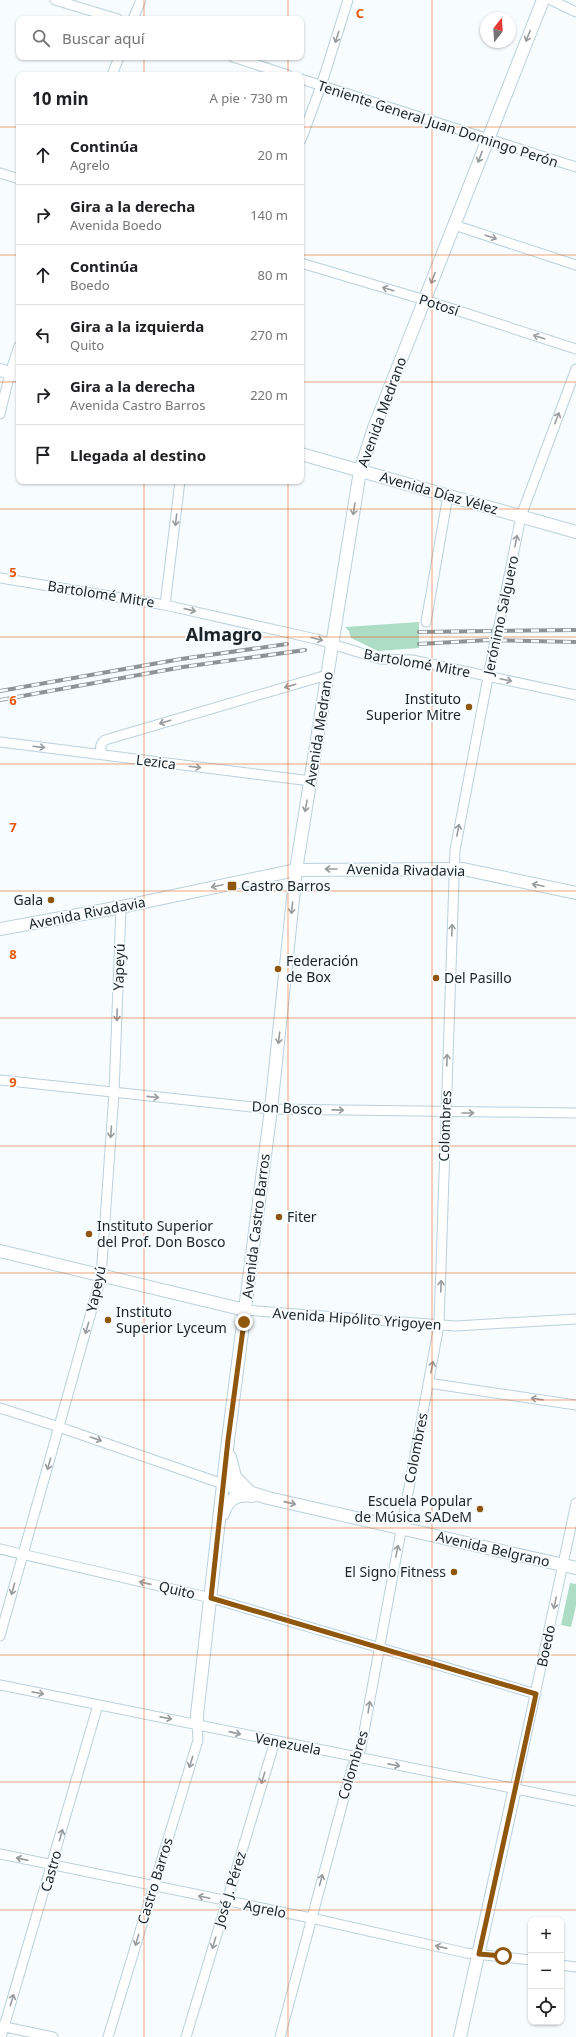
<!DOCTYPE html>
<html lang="es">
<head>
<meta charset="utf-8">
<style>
	:root { --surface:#fff; --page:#f6f6f6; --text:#202124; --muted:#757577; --line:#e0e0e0 }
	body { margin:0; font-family:"Noto Sans",sans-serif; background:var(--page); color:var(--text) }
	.controls { position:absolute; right:12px; bottom:12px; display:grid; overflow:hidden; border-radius:8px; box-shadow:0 1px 3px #0004 }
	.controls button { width:36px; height:36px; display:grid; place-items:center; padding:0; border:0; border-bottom:1px solid var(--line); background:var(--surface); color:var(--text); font:20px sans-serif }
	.compass { position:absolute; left:480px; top:12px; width:36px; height:36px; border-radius:50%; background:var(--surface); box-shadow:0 1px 3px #0004; rotate:17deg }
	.stop { position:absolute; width:12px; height:12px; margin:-9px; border:3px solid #8f570e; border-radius:50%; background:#fff }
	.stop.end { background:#8f570e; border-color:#fff; box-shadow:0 1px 4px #0008 }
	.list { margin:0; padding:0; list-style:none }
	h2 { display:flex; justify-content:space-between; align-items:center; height:52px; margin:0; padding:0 16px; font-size:17px }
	h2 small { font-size:13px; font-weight:400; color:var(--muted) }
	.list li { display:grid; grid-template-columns:26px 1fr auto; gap:12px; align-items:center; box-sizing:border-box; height:60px; padding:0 16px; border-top:1px solid var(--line) }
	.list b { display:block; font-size:15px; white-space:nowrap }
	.list p { margin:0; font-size:13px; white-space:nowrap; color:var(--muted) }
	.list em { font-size:13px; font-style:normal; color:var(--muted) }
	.icon { flex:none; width:22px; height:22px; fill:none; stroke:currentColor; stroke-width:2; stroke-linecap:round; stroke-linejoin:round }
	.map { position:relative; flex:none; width:576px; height:2037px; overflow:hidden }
	.search { position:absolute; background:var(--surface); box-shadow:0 1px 3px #0004; left:16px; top:16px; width:288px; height:44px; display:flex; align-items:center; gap:10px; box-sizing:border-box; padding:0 14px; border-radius:8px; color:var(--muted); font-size:15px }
	.panel { position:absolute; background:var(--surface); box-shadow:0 1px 3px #0004; left:16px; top:72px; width:288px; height:412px; border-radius:8px }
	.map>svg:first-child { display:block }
</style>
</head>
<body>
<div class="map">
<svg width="576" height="2037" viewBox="0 0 576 2037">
	<rect width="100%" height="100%" fill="#f7fcfe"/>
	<!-- green -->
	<path fill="#aeddc6" d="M419,622V648L378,651L351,638L349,631L345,627Z
		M570,1583L576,1584V1606L571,1627L561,1625Z"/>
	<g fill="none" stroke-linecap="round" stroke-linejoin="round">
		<!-- minor casing -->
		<g stroke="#bad1dd" stroke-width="11">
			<path id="minor" d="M55,0L118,19
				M551,0L576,12
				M133,19L141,0
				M233,57L288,75
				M112,75L119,57
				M301,79L576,167
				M301,140L321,86L348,0
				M0,173L19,179
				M454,225L576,265
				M301,263L425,300L576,349
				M0,414L10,373L19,346
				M0,578L165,605L316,639L380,659L412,660L576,695
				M165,605L180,481
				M500,621L521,516L576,369
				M426,622L448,495
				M0,742L311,781
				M104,755C100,750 99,745 105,740L327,675
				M0,1080L271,1109L576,1113
				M245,1310L456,1326L576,1319
				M428,1383L576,1405
				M0,1408L59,1427L223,1484
				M0,1549L211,1598L536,1694
				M0,1636L101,1277L114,1093L121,907
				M0,1685L576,1801
				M515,1788L576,1503
				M0,1854L311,1918L466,1953L531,1960
				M561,1965L576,1967
				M0,2026L53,2037
				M1,2037L98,1705
				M108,2037L198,1740L197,1724
				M186,2037L275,1741
				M280,2037L352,1768L361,1748L439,1325L455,850L494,646"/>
		</g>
		<!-- major casing -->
		<g stroke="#bad1dd" stroke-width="14">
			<path id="major" d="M0,370L19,376
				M301,454L576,532
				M0,929L121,907L296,870L463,869L576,893
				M0,1251L245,1310
				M230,1457L235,1477L248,1490
				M223,1484L268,1498L576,1568
				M223,1514C228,1499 236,1494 252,1496
				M197,1724V1715L228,1440L271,1109L296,870L360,471L374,428L543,0
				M460,2037L515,1788"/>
		</g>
		<!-- minor -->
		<use href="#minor" stroke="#fff" stroke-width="9"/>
		<!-- major -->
		<use href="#major" stroke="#fff" stroke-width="12"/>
		<!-- rail casing -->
		<g stroke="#8d9497" stroke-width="4">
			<path id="rail" d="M419,632L576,630
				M419,644L489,640L576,642
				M0,691L181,659L287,644
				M0,700L183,667L305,650"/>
		</g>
		<!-- rail -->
		<use href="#rail" stroke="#f7fcfe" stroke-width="2.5" stroke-dasharray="8" stroke-linecap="butt"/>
		<!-- minor-bridge casing -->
		<g stroke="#bad1dd" stroke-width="11" stroke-linecap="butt">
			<path id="minor-bridge" d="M494,646L500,621"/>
		</g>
		<!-- minor-bridge -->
		<use href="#minor-bridge" stroke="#fff" stroke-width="9"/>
	</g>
	<!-- one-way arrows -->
	<defs><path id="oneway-shaft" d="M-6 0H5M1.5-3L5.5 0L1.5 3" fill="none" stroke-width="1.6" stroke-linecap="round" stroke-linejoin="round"/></defs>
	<g stroke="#989c9e">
		<use href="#oneway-shaft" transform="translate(528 36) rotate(112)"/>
		<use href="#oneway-shaft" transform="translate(337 37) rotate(108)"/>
		<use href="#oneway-shaft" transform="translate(480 157) rotate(111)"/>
		<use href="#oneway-shaft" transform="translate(491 237) rotate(18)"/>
		<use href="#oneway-shaft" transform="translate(433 278) rotate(111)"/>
		<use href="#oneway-shaft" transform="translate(388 289) rotate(-163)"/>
		<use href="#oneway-shaft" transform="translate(539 337) rotate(-162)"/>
		<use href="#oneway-shaft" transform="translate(557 418) rotate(-69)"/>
		<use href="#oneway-shaft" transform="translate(354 509) rotate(99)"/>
		<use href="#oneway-shaft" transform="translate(176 520) rotate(97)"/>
		<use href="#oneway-shaft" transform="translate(516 541) rotate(-79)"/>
		<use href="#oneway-shaft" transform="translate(190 610) rotate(13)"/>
		<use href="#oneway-shaft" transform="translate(317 639) rotate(14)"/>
		<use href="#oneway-shaft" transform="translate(506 680) rotate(12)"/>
		<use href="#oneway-shaft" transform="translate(290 686) rotate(164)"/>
		<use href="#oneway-shaft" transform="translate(165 722) rotate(164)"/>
		<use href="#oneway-shaft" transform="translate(39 747) rotate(7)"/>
		<use href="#oneway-shaft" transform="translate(195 767) rotate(7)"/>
		<use href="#oneway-shaft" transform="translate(306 806) rotate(101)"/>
		<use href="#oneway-shaft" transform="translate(458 830) rotate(-79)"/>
		<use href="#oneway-shaft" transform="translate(331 869) rotate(180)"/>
		<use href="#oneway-shaft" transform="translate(538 885) rotate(-168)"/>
		<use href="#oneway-shaft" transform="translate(217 886) rotate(168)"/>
		<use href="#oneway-shaft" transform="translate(292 908) rotate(96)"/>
		<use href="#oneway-shaft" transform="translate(452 930) rotate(-88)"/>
		<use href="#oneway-shaft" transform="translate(117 1015) rotate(92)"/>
		<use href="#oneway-shaft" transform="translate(279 1038) rotate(97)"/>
		<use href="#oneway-shaft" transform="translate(447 1060) rotate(-88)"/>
		<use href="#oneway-shaft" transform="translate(153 1097) rotate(6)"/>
		<use href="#oneway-shaft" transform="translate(338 1110) rotate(1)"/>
		<use href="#oneway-shaft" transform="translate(468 1113)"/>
		<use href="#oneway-shaft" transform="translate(111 1132) rotate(94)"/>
		<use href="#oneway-shaft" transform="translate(441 1286) rotate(-88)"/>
		<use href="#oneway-shaft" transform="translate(87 1328) rotate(106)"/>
		<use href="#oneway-shaft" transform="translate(432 1367) rotate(-79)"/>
		<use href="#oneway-shaft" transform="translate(537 1399) rotate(-172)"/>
		<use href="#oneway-shaft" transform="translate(96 1439) rotate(19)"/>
		<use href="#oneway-shaft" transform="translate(49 1464) rotate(106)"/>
		<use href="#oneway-shaft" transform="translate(290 1503) rotate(13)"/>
		<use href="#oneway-shaft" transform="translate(397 1551) rotate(-79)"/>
		<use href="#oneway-shaft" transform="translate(145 1583) rotate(-167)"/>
		<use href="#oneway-shaft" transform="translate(13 1589) rotate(106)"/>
		<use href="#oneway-shaft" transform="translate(555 1603) rotate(102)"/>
		<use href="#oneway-shaft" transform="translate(38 1693) rotate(11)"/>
		<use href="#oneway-shaft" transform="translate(369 1707) rotate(-81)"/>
		<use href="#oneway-shaft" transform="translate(166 1718) rotate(11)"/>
		<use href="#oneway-shaft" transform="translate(235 1733) rotate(13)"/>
		<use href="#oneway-shaft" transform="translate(191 1762) rotate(107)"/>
		<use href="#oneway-shaft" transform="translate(394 1765) rotate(11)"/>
		<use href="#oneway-shaft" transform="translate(263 1778) rotate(107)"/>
		<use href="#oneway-shaft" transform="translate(61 1835) rotate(-74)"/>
		<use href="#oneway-shaft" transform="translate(22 1859) rotate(-167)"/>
		<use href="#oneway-shaft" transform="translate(321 1880) rotate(-75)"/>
		<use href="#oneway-shaft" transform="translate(204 1897) rotate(-168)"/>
		<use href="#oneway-shaft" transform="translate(137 1940) rotate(107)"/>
		<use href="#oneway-shaft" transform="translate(214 1943) rotate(107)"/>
		<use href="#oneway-shaft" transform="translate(441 1947) rotate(-167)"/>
		<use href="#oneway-shaft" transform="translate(12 2000) rotate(-73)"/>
	</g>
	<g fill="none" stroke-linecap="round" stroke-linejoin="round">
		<!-- route -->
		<path stroke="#8f570e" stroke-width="5" d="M244,1322L228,1440L211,1598L536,1694L479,1954L503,1956"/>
	</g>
	<!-- grid -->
	<path fill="none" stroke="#e8590c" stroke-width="1" stroke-opacity="0.55" d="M144,0V19M288,0V19M432,0V2037M144,57V75M288,57V75M0,127H19M301,127H576M0,255H19M301,255H576M0,382H19M301,382H576M144,481V2037M288,481V2037M0,509H576M0,637H576M0,764H576M0,891H576M0,1018H576M0,1146H576M0,1273H576M0,1400H576M0,1528H576M0,1655H576M0,1782H576M0,1910H576"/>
	<!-- markers -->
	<g fill="#8f570e" stroke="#f7fcfe" stroke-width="1.5">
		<circle cx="469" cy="707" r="4"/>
		<rect x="227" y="881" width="10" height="10" rx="2"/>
		<circle cx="51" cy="900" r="4"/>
		<circle cx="278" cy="969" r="4"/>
		<circle cx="436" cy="978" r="4"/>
		<circle cx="279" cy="1217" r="4"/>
		<circle cx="89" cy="1234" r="4"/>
		<circle cx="108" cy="1320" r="4"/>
		<circle cx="480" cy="1509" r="4"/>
		<circle cx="454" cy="1572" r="4"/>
	</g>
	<g text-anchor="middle" stroke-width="3.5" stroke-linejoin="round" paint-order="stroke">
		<!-- street labels -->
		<g font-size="14" fill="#1a2327" stroke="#f7fcfe">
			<text transform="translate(438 124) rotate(18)" y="5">Teniente General Juan Domingo Perón</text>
			<text transform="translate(439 305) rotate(18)" y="5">Potosí</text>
			<text transform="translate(382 412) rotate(-70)" y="5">Avenida Medrano</text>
			<text transform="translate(439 493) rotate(16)" y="5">Avenida Díaz Vélez</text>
			<text transform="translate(101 594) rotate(9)" y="5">Bartolomé Mitre</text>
			<text transform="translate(501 615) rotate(-78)" y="5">Jerónimo Salguero</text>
			<text transform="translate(417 663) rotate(10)" y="5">Bartolomé Mitre</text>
			<text transform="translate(319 729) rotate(-81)" y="5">Avenida Medrano</text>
			<text transform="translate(156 762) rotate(7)" y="5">Lezica</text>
			<text transform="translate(406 870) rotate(1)" y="5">Avenida Rivadavia</text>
			<text transform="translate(87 913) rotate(-11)" y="5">Avenida Rivadavia</text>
			<text transform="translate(119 967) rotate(-88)" y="5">Yapeyú</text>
			<text transform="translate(287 1108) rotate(3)" y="5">Don Bosco</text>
			<text transform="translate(445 1126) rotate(-88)" y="5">Colombres</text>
			<text transform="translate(256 1226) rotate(-83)" y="5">Avenida Castro Barros</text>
			<text transform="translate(96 1289) rotate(-78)" y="5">Yapeyú</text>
			<text transform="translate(357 1319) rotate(4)" y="5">Avenida Hipólito Yrigoyen</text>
			<text transform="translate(416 1448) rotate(-79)" y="5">Colombres</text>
			<text transform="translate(493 1549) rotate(13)" y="5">Avenida Belgrano</text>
			<text transform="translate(177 1590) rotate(13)" y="5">Quito</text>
			<text transform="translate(546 1646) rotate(-78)" y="5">Boedo</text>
			<text transform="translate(288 1744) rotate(11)" y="5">Venezuela</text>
			<text transform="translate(353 1765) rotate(-73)" y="5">Colombres</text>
			<text transform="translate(51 1871) rotate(-74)" y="5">Castro</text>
			<text transform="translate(155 1881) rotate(-73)" y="5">Castro Barros</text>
			<text transform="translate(230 1889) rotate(-73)" y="5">José J. Pérez</text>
			<text transform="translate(265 1909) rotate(11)" y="5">Agrelo</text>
		</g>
		<!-- poi labels -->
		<g font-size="14" fill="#1a2327" stroke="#f7fcfe" text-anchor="start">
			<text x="461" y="704" text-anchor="end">Instituto<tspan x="461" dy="16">Superior Mitre</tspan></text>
			<text x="241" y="891">Castro Barros</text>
			<text x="43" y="905" text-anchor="end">Gala</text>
			<text x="286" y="966">Federación<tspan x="286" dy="16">de Box</tspan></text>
			<text x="444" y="983">Del Pasillo</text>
			<text x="287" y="1222">Fiter</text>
			<text x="97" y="1231">Instituto Superior<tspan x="97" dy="16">del Prof. Don Bosco</tspan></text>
			<text x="116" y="1317">Instituto<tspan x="116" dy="16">Superior Lyceum</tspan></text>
			<text x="472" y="1506" text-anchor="end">Escuela Popular<tspan x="472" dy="16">de Música SADeM</tspan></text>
			<text x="446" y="1577" text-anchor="end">El Signo Fitness</text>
		</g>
		<!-- district labels -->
		<g font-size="18" font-weight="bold" fill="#1a2327" stroke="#f7fcfe">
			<text x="224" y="641">Almagro</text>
		</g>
	</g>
	<g font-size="13" text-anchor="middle" font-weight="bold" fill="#e8590c" stroke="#f7fcfe" stroke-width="3.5" stroke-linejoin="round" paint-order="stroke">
		<text x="360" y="18">C</text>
		<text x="13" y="577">5</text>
		<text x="13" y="705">6</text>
		<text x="13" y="832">7</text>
		<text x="13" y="959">8</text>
		<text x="13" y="1087">9</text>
	</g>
</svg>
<div class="controls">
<button>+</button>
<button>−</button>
<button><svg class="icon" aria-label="locate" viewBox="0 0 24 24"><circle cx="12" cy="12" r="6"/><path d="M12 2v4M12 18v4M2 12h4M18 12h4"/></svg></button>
</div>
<svg class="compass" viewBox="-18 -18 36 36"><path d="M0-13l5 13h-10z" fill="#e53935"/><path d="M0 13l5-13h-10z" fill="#757577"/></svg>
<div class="stop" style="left:503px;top:1956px"></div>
<div class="stop end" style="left:244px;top:1322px"></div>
<div class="search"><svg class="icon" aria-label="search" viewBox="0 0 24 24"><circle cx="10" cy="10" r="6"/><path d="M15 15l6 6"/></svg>Buscar aquí</div>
<section class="panel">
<h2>10 min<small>A pie · 730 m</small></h2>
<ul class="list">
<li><svg class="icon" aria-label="ahead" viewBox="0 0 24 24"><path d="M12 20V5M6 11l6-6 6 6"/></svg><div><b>Continúa</b><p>Agrelo</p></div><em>20 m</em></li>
<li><svg class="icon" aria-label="right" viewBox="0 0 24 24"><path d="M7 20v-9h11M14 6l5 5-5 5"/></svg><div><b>Gira a la derecha</b><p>Avenida Boedo</p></div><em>140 m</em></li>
<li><svg class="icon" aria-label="ahead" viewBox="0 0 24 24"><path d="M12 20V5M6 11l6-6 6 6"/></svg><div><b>Continúa</b><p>Boedo</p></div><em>80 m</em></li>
<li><svg class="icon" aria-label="left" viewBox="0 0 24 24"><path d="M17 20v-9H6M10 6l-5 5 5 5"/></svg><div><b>Gira a la izquierda</b><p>Quito</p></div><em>270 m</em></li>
<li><svg class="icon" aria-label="right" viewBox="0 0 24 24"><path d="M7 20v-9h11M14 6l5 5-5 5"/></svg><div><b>Gira a la derecha</b><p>Avenida Castro Barros</p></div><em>220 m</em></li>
<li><svg class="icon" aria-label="arrive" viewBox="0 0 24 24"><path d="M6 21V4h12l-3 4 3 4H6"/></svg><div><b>Llegada al destino</b></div></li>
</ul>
</section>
</div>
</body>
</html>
